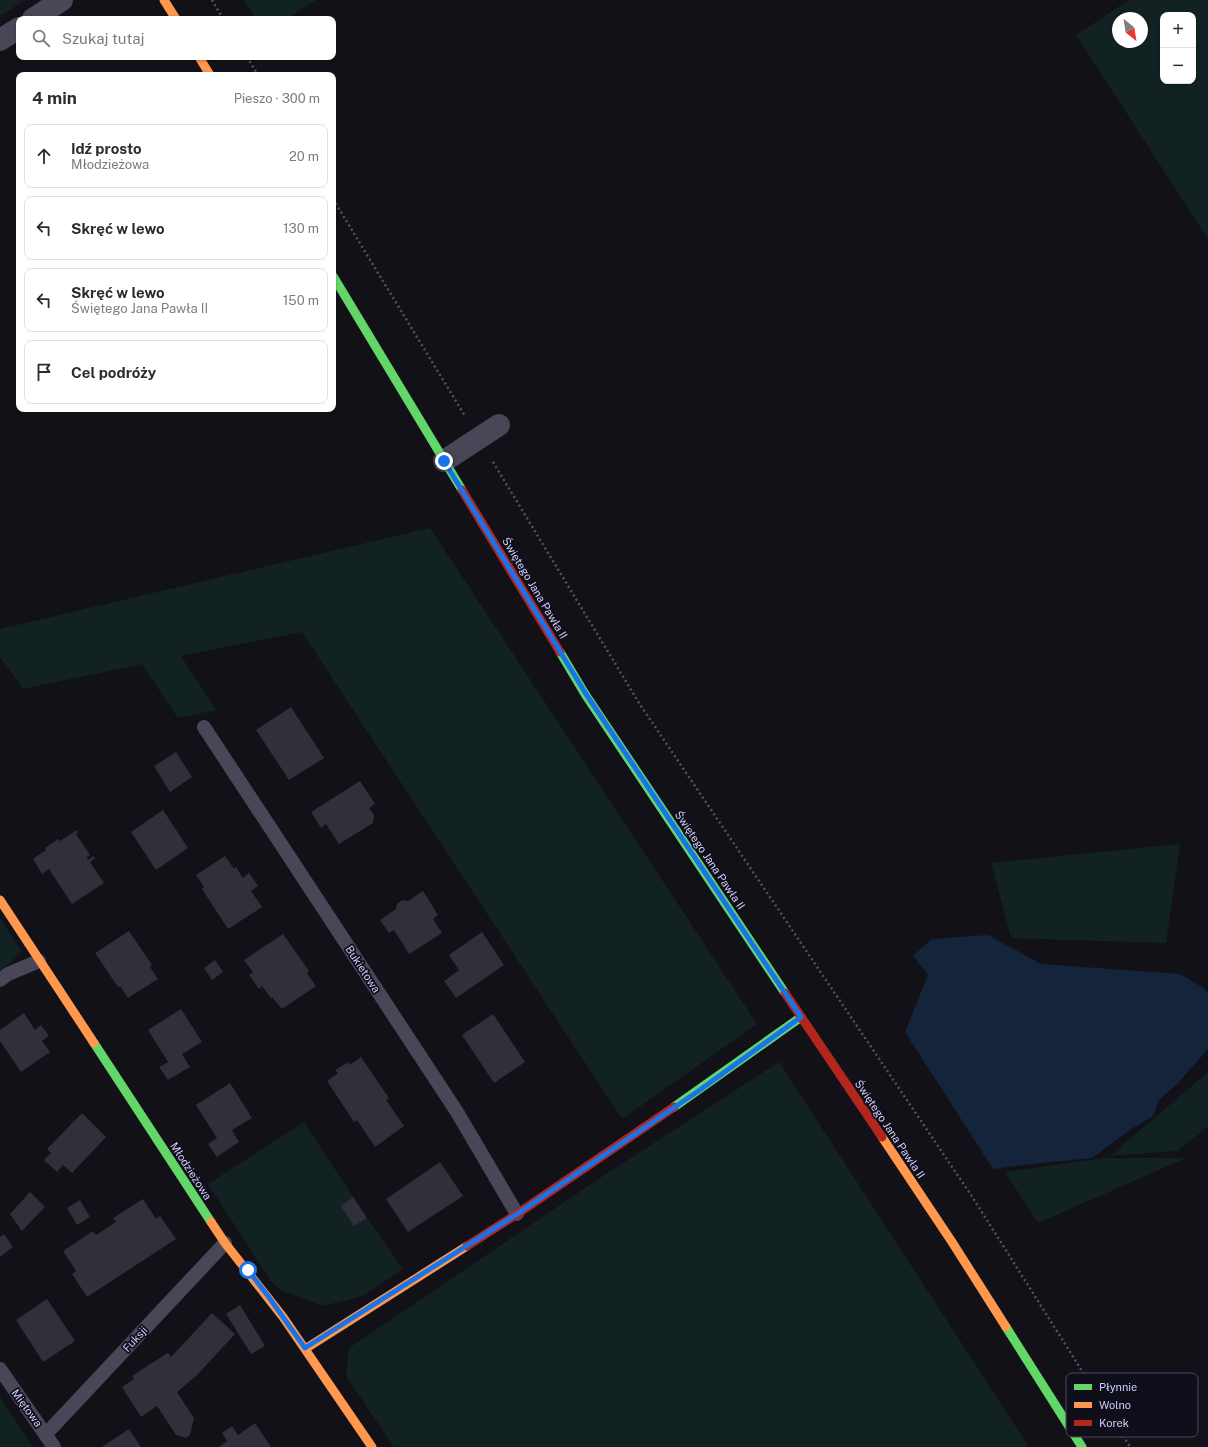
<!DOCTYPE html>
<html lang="pl">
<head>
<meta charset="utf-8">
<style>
	:root { --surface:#fff; --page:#f7f7f7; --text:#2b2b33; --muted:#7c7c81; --line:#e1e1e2 }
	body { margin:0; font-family:"Public Sans",sans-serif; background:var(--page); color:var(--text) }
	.controls { position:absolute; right:12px; top:12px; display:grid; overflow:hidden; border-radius:8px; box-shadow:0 1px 3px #0004 }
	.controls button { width:36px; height:36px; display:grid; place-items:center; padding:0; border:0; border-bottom:1px solid var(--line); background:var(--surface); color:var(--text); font:20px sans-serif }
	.compass { position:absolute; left:1112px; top:12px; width:36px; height:36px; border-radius:50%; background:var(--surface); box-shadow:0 1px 3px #0004; rotate:150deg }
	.stop { position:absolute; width:12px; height:12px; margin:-9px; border:3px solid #1a73e8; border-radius:50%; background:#fff }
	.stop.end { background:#1a73e8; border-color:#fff; box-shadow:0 1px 4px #0008 }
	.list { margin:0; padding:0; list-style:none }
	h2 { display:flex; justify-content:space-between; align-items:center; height:52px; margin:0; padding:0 16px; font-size:17px }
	h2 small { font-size:13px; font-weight:400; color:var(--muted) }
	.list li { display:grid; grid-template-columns:26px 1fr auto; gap:12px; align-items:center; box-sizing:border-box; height:64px; margin:0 8px 8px; padding:0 8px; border:1px solid var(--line); border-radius:8px }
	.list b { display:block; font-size:15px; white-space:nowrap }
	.list p { margin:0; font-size:13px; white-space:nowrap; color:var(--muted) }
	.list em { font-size:13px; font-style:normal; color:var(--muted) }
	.icon { flex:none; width:22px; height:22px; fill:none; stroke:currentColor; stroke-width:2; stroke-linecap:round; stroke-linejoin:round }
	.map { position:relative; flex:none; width:1208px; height:1447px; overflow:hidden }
	.search { position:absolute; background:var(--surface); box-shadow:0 1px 3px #0004; left:16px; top:16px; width:320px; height:44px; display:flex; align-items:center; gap:10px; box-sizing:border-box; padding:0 14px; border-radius:8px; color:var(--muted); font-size:15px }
	.panel { position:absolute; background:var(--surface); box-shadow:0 1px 3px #0004; left:16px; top:72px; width:320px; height:340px; border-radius:8px }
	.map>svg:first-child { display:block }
</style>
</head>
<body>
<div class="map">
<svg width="1208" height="1447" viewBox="0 0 1208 1447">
	<rect width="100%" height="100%" fill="#121118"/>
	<!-- green -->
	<path fill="#122222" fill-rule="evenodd" d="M0,0H25L0,16Z
		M244,0H316L286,19H256Z
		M1129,0H1208V239L1076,35ZM1163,15H1193V81H1163ZM1118,18H1142V42H1118Z
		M430,528L757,1024L622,1119L302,632L181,656L216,710L178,718L142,664L23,689L0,657V629Z
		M1180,844L1166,943L1011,938L991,863Z
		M0,918L22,952L0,971Z
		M779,1062L1029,1447H394L346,1376L349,1348L603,1176Z
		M1208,1072V1126L1178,1151L1110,1156Z
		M304,1122L367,1218L403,1269L363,1296L323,1306L280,1290L270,1280L208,1184Z
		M1104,1158H1186L1038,1223L1005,1172Z
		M0,1397L33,1447H0Z"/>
	<!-- water -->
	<path fill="#14253b" d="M988,935L1041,964L1180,974L1204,988L1208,994V1049L1178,1083L1159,1100L1153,1116L1133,1128L1092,1158L1040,1163L993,1169L905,1032L928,975L913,956L932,939Z"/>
	<!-- building -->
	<path fill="#302f3a" d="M291,707L324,758L289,780L256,730Z
		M176,752L192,777L170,792L154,766Z
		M360,781L375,804L369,808L374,815L373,823L339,844L326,824L321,828L311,812Z
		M163,810L188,848L156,870L131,832Z
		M77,830L78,832L76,834L90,855L87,857L88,860L94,856L95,858L90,862L104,883L72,904L49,869L42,874L33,859L46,850L45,848L58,839L60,841Z
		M225,856L234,869L236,867L243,878L249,873L258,886L251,891L262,907L228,929L202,889L204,887L196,875Z
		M423,891L438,915L433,919L442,933L409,954L394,930L389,933L380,920L396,909L397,904L402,900L408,901Z
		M129,931L152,965L150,967L158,979L128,998L120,986L118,987L95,953Z
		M482,932L504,965L456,998L444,981L459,970L449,955Z
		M283,934L309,971L307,973L316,986L282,1009L272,997L271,998L262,986L259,989L249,975L253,972L244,960Z
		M215,960L223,972L212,980L204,968Z
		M181,1009L202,1042L182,1054L190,1067L168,1080L159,1067L168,1062L148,1030Z
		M24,1013L35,1030L41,1025L49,1036L42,1041L50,1052L21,1072L0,1041V1030Z
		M493,1014L525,1062L494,1083L462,1035Z
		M361,1057L389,1098L386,1100L404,1126L375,1147L357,1120L354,1122L327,1081L338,1073L335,1070L348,1062L350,1065Z
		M230,1083L252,1118L232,1130L239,1142L217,1157L208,1144L217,1138L196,1105Z
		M82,1113L106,1137L72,1173L63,1165L57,1172L44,1160L51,1153L47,1149Z
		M440,1162L463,1196L408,1232L386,1199Z
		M30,1192L45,1207L22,1231L10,1214Z
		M353,1197L367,1218L354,1226L341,1206Z
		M143,1199L156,1219L160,1216L176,1239L87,1297L72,1274L76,1271L63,1251L93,1231L96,1235L116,1222L113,1218Z
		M80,1200L90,1217L77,1225L67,1208Z
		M4,1234L13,1247L0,1257V1237Z
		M47,1299L75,1341L43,1362L16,1320Z
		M240,1305L265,1346L251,1354L226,1314Z
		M212,1313L235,1334L197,1375L177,1392L194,1418L190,1435L186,1438L176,1435L157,1406L141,1417L122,1387L134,1379L132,1376L158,1359L168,1353L171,1357Z
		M255,1423L271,1447H219L227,1441L222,1433L232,1426L238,1435Z
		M129,1429L141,1447H102Z"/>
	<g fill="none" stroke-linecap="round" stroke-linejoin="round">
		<!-- path -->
		<path stroke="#4a565f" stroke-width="2.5" stroke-dasharray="2 3" stroke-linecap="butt" d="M212,0L223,19
			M247,57L258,75
			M333,199L465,416
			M493,462L639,703L973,1198L1130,1447"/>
		<!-- lane -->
		<path stroke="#484758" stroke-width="14" d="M204,727L457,1112L517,1214
			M0,980L8,974L39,961
			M0,1369L54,1447
			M46,1434L225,1243"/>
		<!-- street -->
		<path stroke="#484758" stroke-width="22" d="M33,19L62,0
			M0,40L19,28
			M444,461L499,425"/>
		<!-- fast -->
		<path stroke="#63d668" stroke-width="9" d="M333,276L462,490
			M560,652L585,694L785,993
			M94,1043L211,1222
			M674,1107L801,1017
			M1006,1327L1082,1447"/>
		<!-- slow -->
		<path stroke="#ff974d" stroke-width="9" d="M164,0L176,19
			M199,57L210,75
			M0,900L94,1043
			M882,1137L952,1242L1006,1327
			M211,1222L225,1243L283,1317L372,1447
			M305,1349L467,1246"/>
		<!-- jam -->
		<path stroke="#b3261e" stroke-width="9" d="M462,490L560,652
			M785,993L882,1137
			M467,1246L517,1214L674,1107"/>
	</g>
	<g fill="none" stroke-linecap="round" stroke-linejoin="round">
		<!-- route -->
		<path stroke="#1a73e8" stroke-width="5" d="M248,1270L268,1296L305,1348L517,1214L697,1092L801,1017L586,694L444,461"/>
	</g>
	<g text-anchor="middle" stroke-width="3.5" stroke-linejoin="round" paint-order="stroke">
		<!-- street labels -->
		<g font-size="11" fill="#d1cff9" stroke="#0f0e1b">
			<text transform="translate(535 588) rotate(59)" y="4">Świętego Jana Pawła II</text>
			<text transform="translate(710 860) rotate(56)" y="4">Świętego Jana Pawła II</text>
			<text transform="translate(363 969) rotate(57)" y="4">Bukietowa</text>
			<text transform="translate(890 1129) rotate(56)" y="4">Świętego Jana Pawła II</text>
			<text transform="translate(191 1171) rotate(57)" y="4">Młodzieżowa</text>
			<text transform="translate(135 1339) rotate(-47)" y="4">Fuksji</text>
			<text transform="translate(27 1408) rotate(54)" y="4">Miętowa</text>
		</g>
	</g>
	<!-- legend -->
	<rect x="1066" y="1373" width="132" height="64" rx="6" fill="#0f0e1b" stroke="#49485e" stroke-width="1"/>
	<rect x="1074" y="1384" width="18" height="6" fill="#63d668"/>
	<rect x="1074" y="1402" width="18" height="6" fill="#ff974d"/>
	<rect x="1074" y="1420" width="18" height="6" fill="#b3261e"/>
	<g font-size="11" fill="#d1cff9">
		<text x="1099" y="1391">Płynnie</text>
		<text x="1099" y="1409">Wolno</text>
		<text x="1099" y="1427">Korek</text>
	</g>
</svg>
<div class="controls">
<button>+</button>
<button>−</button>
</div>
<svg class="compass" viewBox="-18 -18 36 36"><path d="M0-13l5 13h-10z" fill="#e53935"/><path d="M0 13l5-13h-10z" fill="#7c7c81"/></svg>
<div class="stop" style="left:248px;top:1270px"></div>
<div class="stop end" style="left:444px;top:461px"></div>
<div class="search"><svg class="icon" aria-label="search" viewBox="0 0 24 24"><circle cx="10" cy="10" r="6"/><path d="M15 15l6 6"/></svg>Szukaj tutaj</div>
<section class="panel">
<h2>4 min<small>Pieszo · 300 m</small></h2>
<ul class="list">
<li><svg class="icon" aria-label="ahead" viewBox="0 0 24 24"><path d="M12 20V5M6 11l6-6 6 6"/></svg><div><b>Idź prosto</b><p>Młodzieżowa</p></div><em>20 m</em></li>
<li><svg class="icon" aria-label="left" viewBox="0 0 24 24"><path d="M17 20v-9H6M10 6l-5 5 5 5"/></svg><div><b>Skręć w lewo</b></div><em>130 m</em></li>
<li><svg class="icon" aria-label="left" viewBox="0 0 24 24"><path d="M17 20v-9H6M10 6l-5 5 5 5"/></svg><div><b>Skręć w lewo</b><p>Świętego Jana Pawła II</p></div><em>150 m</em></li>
<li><svg class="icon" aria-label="arrive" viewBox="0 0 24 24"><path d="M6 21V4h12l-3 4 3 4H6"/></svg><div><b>Cel podróży</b></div></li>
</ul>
</section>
</div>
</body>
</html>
